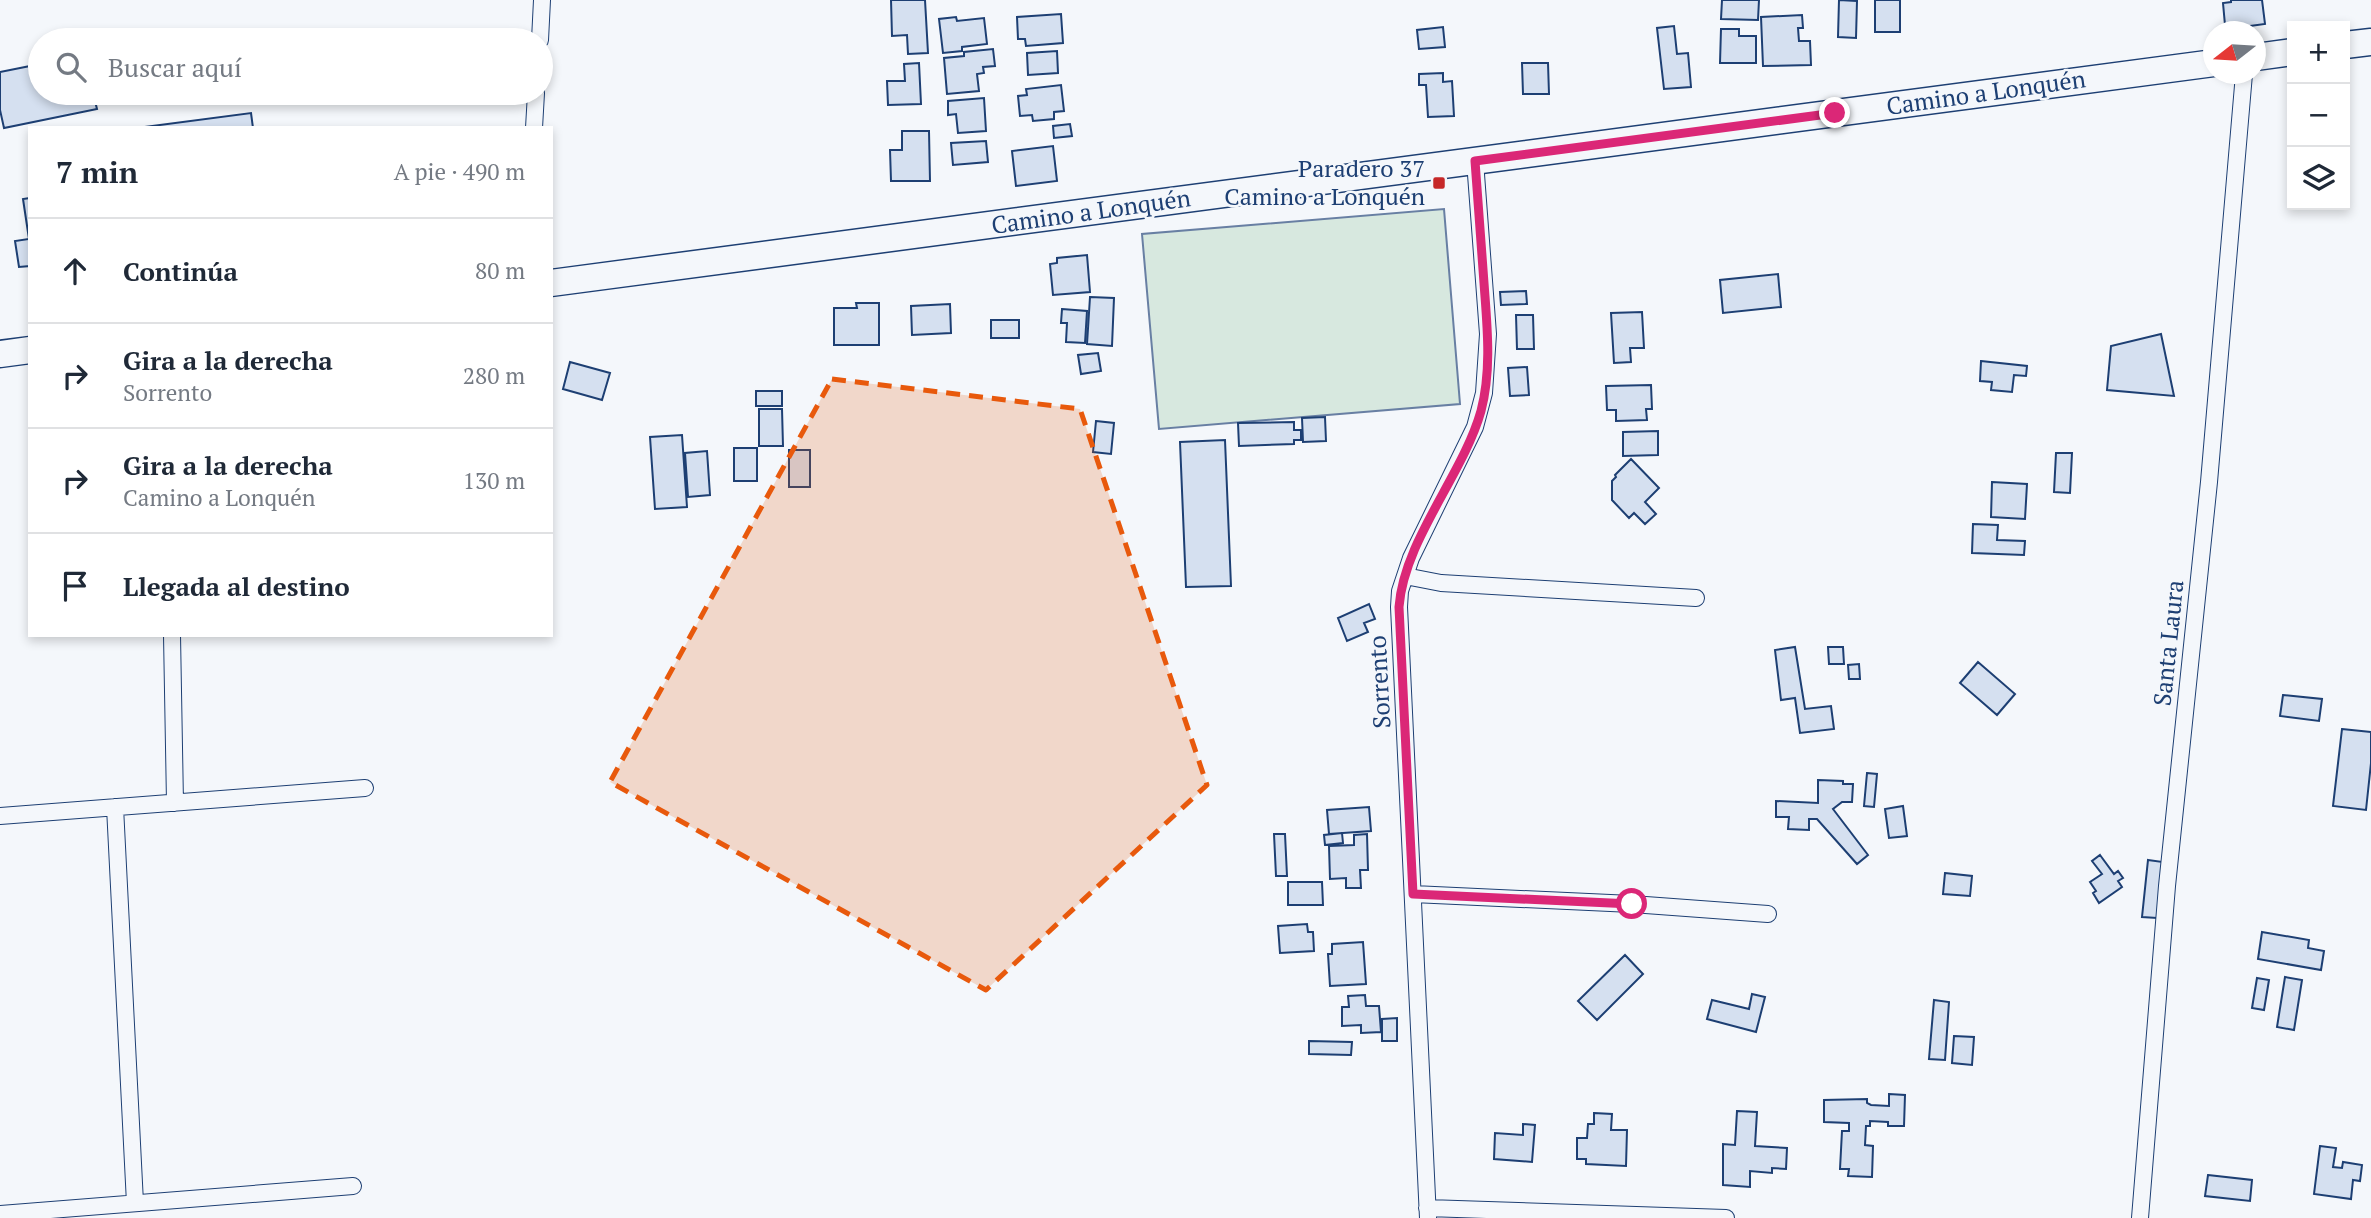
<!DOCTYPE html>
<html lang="es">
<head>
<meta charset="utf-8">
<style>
	:root { --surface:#fff; --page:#f6f6f7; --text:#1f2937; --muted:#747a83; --line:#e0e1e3 }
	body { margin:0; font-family:"PT Serif",serif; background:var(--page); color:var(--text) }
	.controls { position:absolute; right:21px; top:21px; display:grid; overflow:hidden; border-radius:0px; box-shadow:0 4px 10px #0003 }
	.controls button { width:63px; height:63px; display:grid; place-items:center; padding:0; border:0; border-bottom:2px solid var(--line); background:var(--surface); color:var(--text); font:35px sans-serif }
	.compass { position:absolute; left:2203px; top:21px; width:63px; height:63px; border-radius:50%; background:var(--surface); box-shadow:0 4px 10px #0003; rotate:253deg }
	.stop { position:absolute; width:21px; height:21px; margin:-16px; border:5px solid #db2777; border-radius:50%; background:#fff }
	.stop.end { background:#db2777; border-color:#fff; box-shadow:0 2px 7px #0008 }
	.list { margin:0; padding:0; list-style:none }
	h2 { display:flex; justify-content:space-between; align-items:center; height:91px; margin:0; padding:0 28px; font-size:30px }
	h2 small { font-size:23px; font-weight:400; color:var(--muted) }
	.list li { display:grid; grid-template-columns:46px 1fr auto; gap:21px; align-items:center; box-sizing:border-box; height:105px; padding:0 28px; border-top:2px solid var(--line) }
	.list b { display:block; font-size:26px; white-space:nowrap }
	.list p { margin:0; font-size:23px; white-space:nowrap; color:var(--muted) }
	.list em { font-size:23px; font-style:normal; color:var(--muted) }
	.icon { flex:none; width:38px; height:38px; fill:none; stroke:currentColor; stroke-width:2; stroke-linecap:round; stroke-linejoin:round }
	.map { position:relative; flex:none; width:2371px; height:1218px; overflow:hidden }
	.search { position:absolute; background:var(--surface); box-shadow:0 4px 10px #0003; left:28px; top:28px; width:525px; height:77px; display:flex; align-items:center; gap:18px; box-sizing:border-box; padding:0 24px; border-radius:38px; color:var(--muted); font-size:26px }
	.panel { position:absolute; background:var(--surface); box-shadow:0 4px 10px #0003; left:28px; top:126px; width:525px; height:511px; border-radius:0px }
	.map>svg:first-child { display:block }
</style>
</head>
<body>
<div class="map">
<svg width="2371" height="1218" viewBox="0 0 2371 1218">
	<rect width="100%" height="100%" fill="#f4f7fb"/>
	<!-- garden -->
	<path fill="#d7e8df" stroke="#687fa3" stroke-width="2" d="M1444,209L1460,404L1159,429L1142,234Z"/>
	<!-- building -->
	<path fill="#d5e0f0" stroke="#1d3f73" stroke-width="2" d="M891,0H925L928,53L908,54L907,35L892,36Z
		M1722,0H1759L1758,20L1721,19Z
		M1839,0L1857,1L1856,38L1838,37Z
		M1875,0H1900V32H1875Z
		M2231,0H2262L2265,24L2235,28V24L2225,25L2223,3L2231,2Z
		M1061,14L1063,43L1026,46L1025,39H1018L1017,17Z
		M1802,15L1803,28H1798L1799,41H1810L1811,65L1763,66L1761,17Z
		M956,17L957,21L984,18L987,44L962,47V51L943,53L939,19Z
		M1674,26L1677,54L1688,53L1691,87L1664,89L1657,28Z
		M1443,27L1445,47L1419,49L1417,30Z
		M1721,29H1739V36H1756V63H1720Z
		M993,49L995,66L983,67L984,73L977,74L979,91L947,94L944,58L964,56V52Z
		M1057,51L1058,73L1028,75L1027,53Z
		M919,63L921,104L888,105L887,81H905L904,64Z
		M1522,63H1548L1549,94H1523Z
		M40,64V93H93L97,109L4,128L0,110V72Z
		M1443,73V82L1452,81L1454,116L1428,117L1426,85H1419V74Z
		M1061,85L1064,111L1054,112V119L1033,121L1032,115L1020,116L1018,96L1027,95L1026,89Z
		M984,98L986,131L958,133L956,114L948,115V101Z
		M251,113L253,128H137Z
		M1070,124L1072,136L1054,138L1053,126Z
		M902,131H929L930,181H891L890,150H902Z
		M986,141L988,162L953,165L951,143Z
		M1053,146L1057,181L1016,186L1012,151Z
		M30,198V266L19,267L15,241L29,239L23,199Z
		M1087,255L1090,292L1053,295L1050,264L1057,263V258Z
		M1778,274L1781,307L1723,313L1720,280Z
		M1526,291L1527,304L1501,305L1500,292Z
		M1090,297L1114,298L1112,346L1087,344Z
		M856,303H879V345H834V308H857Z
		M950,304L951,333L912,335L911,306Z
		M1062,309L1087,311L1085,343L1066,342L1067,323H1061Z
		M1642,312L1644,348H1630L1631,362L1614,363L1611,313Z
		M1516,315H1533L1534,349H1517Z
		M991,320H1019V338H991Z
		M2161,334L2174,396L2107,390L2111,346Z
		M1098,353L1101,371L1081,374L1078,355Z
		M1981,361L2027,366L2026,376L2014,375L2012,392L1991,390L1992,382L1980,381Z
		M570,362L610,373L602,400L563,389Z
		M1527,367L1529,395L1510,396L1508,368Z
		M1651,385L1652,409H1646L1647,420L1616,421V410H1607L1606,386Z
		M756,391H782V406H756Z
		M759,409H782L783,446H759Z
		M1325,417L1326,441L1303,442L1302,418Z
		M1096,421L1114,423L1111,454L1093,452Z
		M1294,422V430H1301V440H1294V444L1239,446L1238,423Z
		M1658,431V455L1623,456V432Z
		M682,435L687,507L655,509L650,437Z
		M1225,440L1231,586L1186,587L1180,442Z
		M734,448H757V481H734Z
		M789,450H810V487H789Z
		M707,451L710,495L688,497L685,453Z
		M2056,453H2072L2070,493L2054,492Z
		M1631,459L1659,488L1645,502L1656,514L1645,524L1634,513L1629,518L1612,500V481L1616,477L1615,475Z
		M1992,482L2027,484L2025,519L1991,517Z
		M1973,524L1998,525L1997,540L2025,541L2024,555L1972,553Z
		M1369,604L1375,619L1364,623L1368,632L1347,641L1338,618Z
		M1795,647L1805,709L1831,706L1834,729L1800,733L1795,698L1781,700L1775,650Z
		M1828,647H1843L1844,664H1829Z
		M1978,662L2015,694L1997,715L1960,683Z
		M1859,664L1860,679H1849L1848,665Z
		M2283,695L2322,699L2319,721L2280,716Z
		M2342,729L2371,732V763L2366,810L2333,806Z
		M1867,773L1877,774L1874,807L1864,806Z
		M1818,780L1843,781V784H1853L1852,802H1842L1833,809L1868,855L1857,864L1817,819H1809V830L1788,829L1789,817H1776V801L1818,803Z
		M1903,806L1907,836L1889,838L1885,809Z
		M1369,807L1371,831L1329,834L1327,810Z
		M1342,833L1343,843L1325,845L1324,835Z
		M1274,834H1285L1287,876H1276Z
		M1367,834L1368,870H1360L1361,888H1346V878L1330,879L1329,846L1354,845V835Z
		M2100,855L2114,874L2118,871L2123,878L2118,881L2122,887L2099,903L2093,893L2096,891L2090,882L2102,874L2092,861Z
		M2148,860L2163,862L2157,918L2142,917Z
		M1945,873L1972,876L1970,896L1943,894Z
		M1288,882H1322L1323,905H1288Z
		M1307,924L1308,932H1313L1314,951L1280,953L1278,926Z
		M2262,932L2309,940L2308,948L2324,951L2321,970L2258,959Z
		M1363,942L1366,984L1330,986L1328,954H1332V944Z
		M1625,955L1643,974L1597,1020L1578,1001Z
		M2285,977L2302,980L2294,1030L2277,1027Z
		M2257,978L2269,980L2264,1010L2252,1008Z
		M1752,994L1765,997L1756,1032L1707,1019L1712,1000L1749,1009Z
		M1365,995L1366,1006H1379L1381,1032L1361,1033V1025L1342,1026V1007H1349L1348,996Z
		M1934,1000L1949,1002L1945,1060L1929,1059Z
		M1397,1018V1041H1382V1019Z
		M1954,1036L1974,1037L1972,1065L1952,1063Z
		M1309,1041L1352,1042L1351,1055L1309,1054Z
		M1889,1094L1905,1095L1904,1126H1888V1122L1870,1121V1126H1866L1865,1145L1873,1146L1872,1177L1848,1176L1849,1169H1840L1842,1131H1849V1123L1824,1122V1100L1867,1099V1103L1871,1105L1889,1106Z
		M1737,1111L1757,1112L1755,1146L1787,1148L1786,1169L1772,1168V1173L1750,1171V1187L1723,1185V1144L1735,1145Z
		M1594,1113L1612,1114L1611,1130H1627L1626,1166L1586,1164V1159H1577V1138H1587L1588,1124H1594Z
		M1523,1124L1535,1125L1532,1162L1494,1159L1495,1133L1523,1135Z
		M2320,1146L2336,1148L2333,1167L2342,1168L2343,1162L2362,1165L2360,1181L2353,1180L2351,1199L2314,1194Z
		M2208,1175L2252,1180L2250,1201L2205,1196Z"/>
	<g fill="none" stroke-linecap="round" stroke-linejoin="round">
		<!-- street casing -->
		<g stroke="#1d3f73" stroke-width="18">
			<path id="street" d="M540,40L542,0
				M534,128L536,93
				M1405,576L1441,583L1696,598
				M172,635L175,803
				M115,807L135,1203
				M0,816L365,788
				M1413,894L1632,904L1768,914
				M1427,1208L1726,1218
				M0,1214L353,1186
				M1428,1218L1399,607L1400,591L1411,558L1475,427L1484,393L1488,334L1475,161
				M2140,1218L2167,886L2209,482L2244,74"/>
		</g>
		<!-- primary casing -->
		<g stroke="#1d3f73" stroke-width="29">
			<path id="primary" d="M2345,45L2371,42
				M2256,57L2292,52
				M551,283L2214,63
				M0,354L30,350"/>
		</g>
		<!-- street -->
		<use href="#street" stroke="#f4f7fb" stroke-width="16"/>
		<!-- primary -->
		<use href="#primary" stroke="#f4f7fb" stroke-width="26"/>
	</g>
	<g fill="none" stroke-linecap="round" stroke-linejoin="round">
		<!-- route -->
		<path stroke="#db2777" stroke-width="9" d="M1632,904L1413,894L1399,607C1404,540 1463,475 1481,411C1492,369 1487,325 1484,283C1481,242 1478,202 1475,161L1835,113"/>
	</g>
	<!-- marked area -->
	<path fill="#e8590c" fill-opacity="0.2" stroke="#e8590c" stroke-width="5" stroke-dasharray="14 9" stroke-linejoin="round" d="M832,379L1080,409L1207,785L986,990L610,782Z"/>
	<!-- markers -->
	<rect fill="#c62828" stroke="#f4f7fb" stroke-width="2.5" x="1432" y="176" width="14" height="14" rx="3.5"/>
	<g text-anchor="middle" stroke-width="5" stroke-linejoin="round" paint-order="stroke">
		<!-- street labels -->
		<g font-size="24" fill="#1d3f73" stroke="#f4f7fb">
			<text transform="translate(1986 93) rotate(-8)" y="8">Camino a Lonquén</text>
			<text transform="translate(1091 212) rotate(-8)" y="8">Camino a Lonquén</text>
			<text transform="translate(2169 643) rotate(-84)" y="8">Santa Laura</text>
			<text transform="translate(1380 682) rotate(-93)" y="8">Sorrento</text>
		</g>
		<!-- poi labels -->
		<g font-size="24" fill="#1d3f73" stroke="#f4f7fb" text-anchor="end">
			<text x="1425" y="177">Paradero 37<tspan x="1425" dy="28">Camino a Lonquén</tspan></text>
		</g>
	</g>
</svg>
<div class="controls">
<button>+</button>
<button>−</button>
<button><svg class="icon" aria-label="layers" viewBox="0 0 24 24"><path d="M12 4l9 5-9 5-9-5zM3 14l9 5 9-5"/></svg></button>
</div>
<svg class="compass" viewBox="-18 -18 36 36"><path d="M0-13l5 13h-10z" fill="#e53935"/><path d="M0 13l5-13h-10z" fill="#747a83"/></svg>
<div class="stop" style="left:1632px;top:904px"></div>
<div class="stop end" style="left:1835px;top:113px"></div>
<div class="search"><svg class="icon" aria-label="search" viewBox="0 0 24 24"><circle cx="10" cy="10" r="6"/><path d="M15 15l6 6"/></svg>Buscar aquí</div>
<section class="panel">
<h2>7 min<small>A pie · 490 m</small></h2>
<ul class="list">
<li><svg class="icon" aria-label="ahead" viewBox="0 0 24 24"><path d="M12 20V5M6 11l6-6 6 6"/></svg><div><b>Continúa</b></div><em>80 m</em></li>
<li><svg class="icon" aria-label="right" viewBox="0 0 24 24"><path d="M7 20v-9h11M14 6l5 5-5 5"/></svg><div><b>Gira a la derecha</b><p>Sorrento</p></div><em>280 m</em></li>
<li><svg class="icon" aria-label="right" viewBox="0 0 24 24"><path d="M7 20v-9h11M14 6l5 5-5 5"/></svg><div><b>Gira a la derecha</b><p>Camino a Lonquén</p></div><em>130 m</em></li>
<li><svg class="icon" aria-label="arrive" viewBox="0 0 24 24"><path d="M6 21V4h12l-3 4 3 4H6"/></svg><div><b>Llegada al destino</b></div></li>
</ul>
</section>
</div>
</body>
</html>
